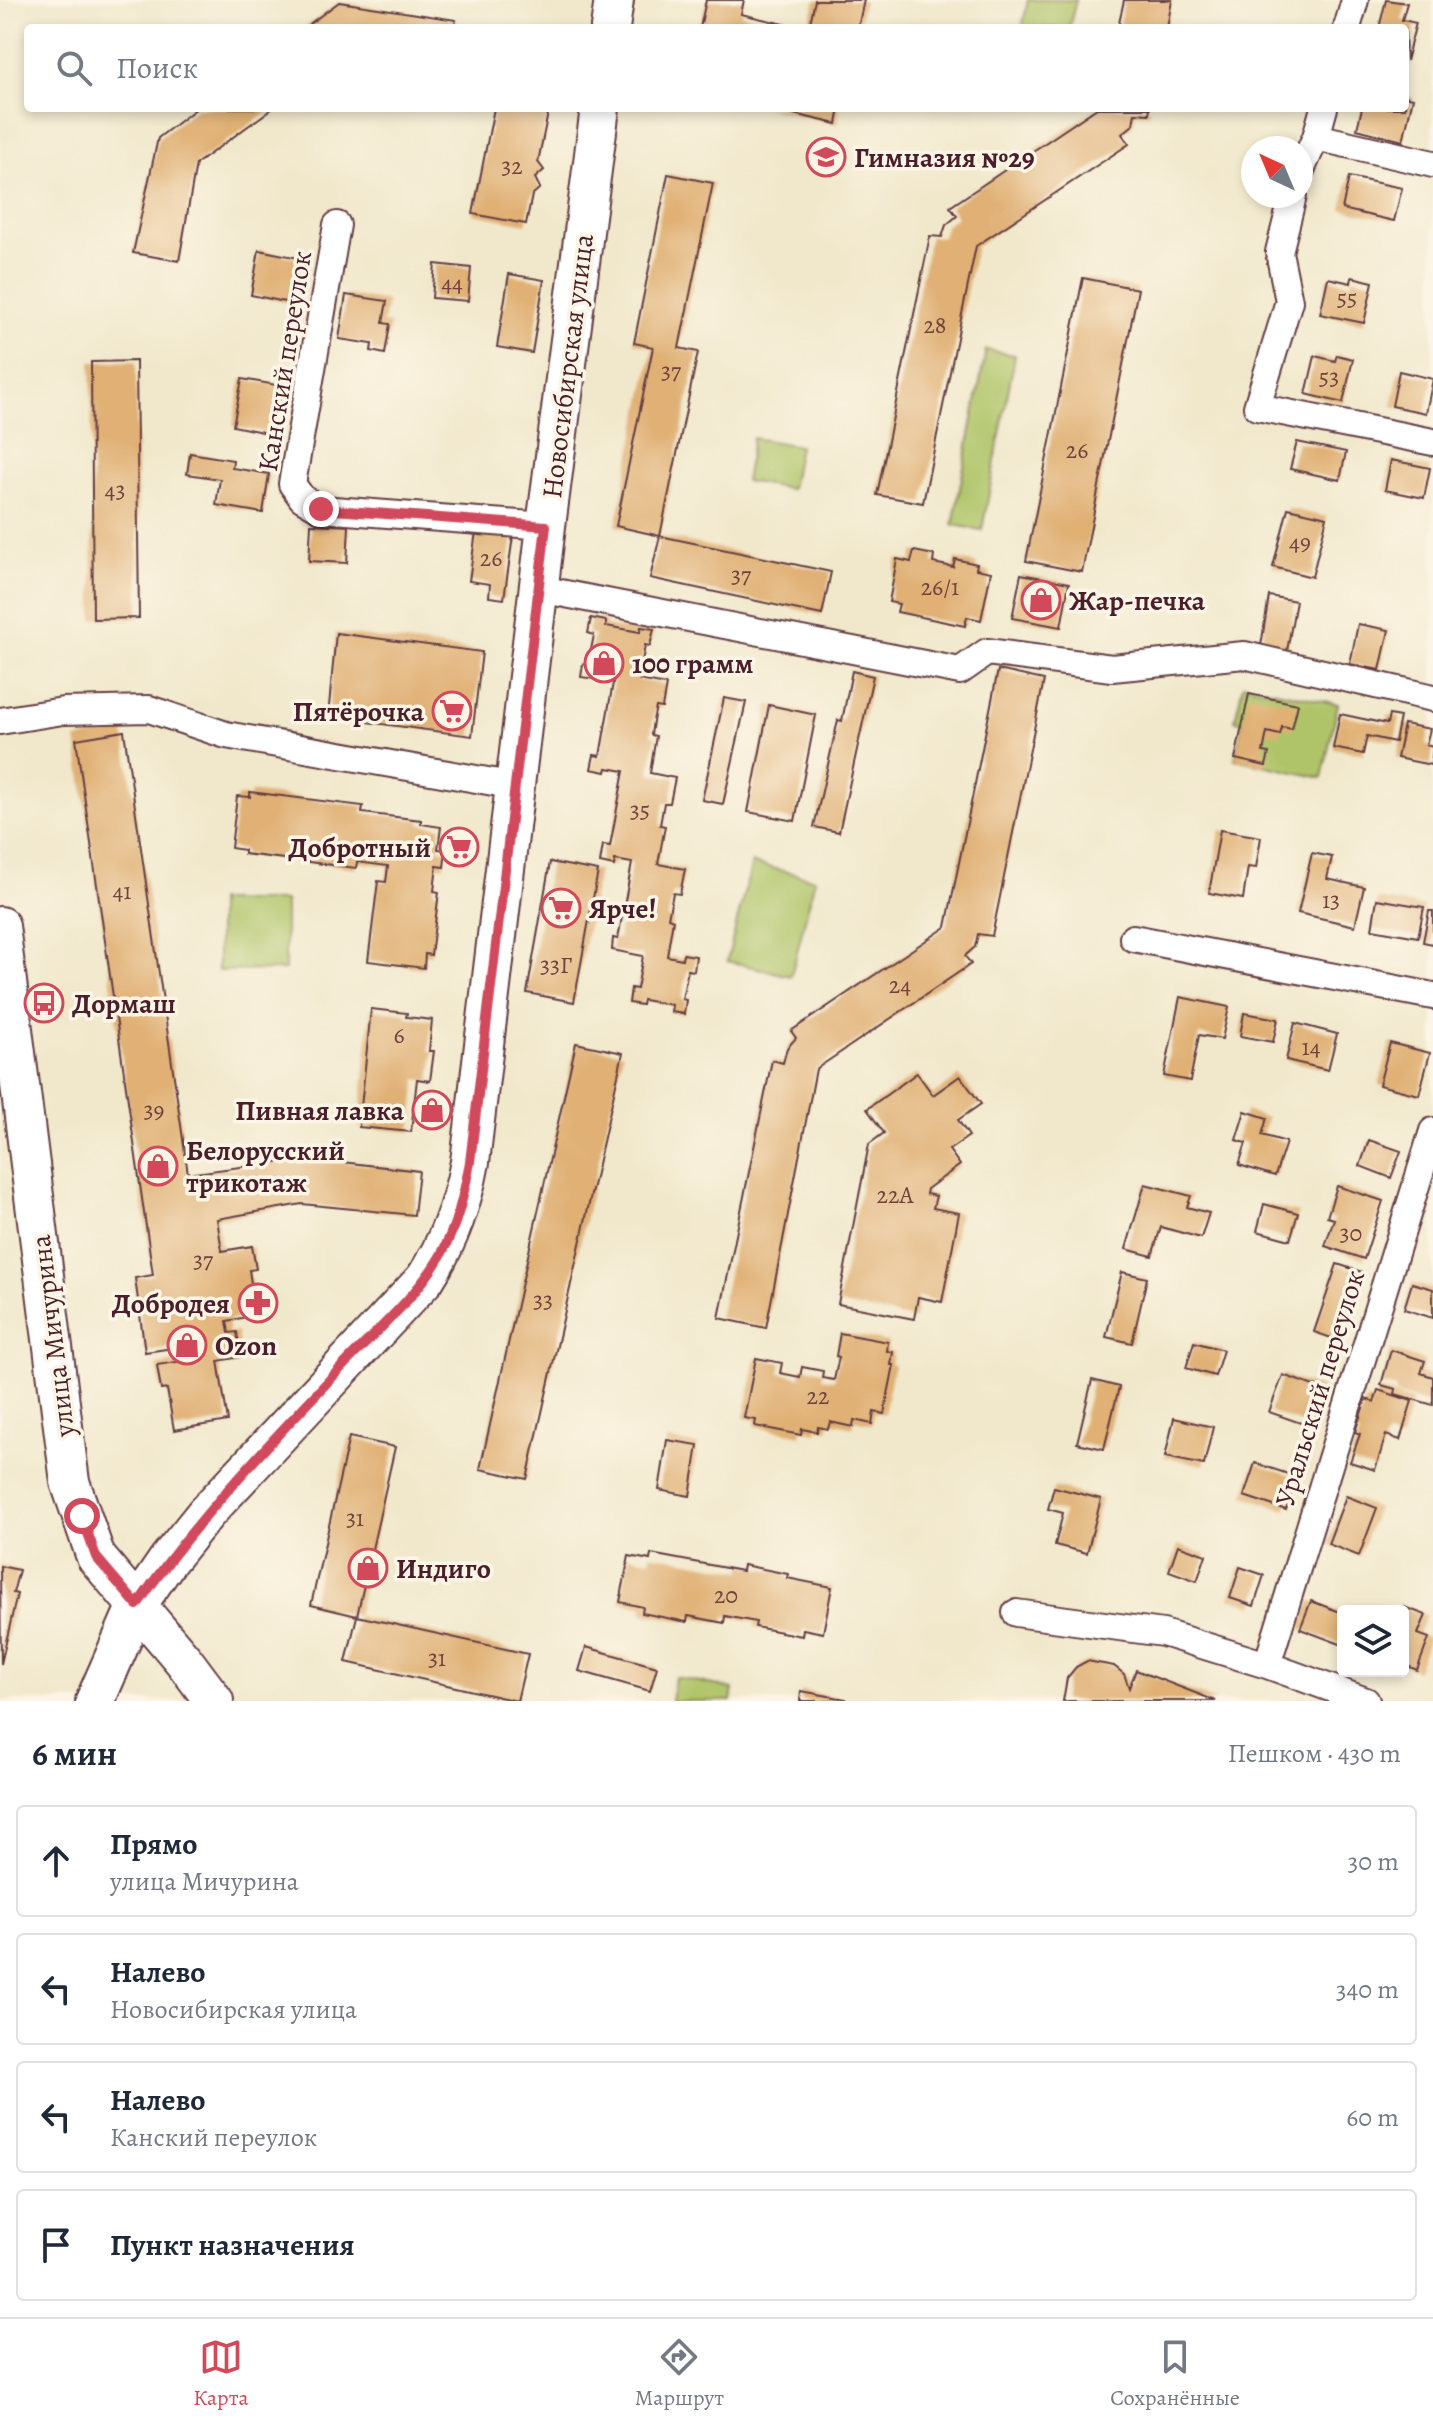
<!DOCTYPE html>
<html lang="ru">
<head>
<meta charset="utf-8">
<style>
	:root { --surface:#fff; --page:#f6f6f7; --text:#1f2937; --muted:#747a83; --line:#e0e1e3; --accent:#d1495b }
	body { margin:0; font-family:Alegreya,serif; background:var(--page); color:var(--text) }
	.controls { position:absolute; right:24px; bottom:24px; display:grid; overflow:hidden; border-radius:8px; box-shadow:0 4px 12px #0003 }
	.controls button { width:72px; height:72px; display:grid; place-items:center; padding:0; border:0; border-bottom:2px solid var(--line); background:var(--surface); color:var(--text); font:40px sans-serif }
	.compass { position:absolute; left:1241px; top:136px; width:72px; height:72px; border-radius:50%; background:var(--surface); box-shadow:0 4px 12px #0003; rotate:316deg }
	.stop { position:absolute; width:24px; height:24px; margin:-18px; border:6px solid #d1495b; border-radius:50%; background:#fff }
	.stop.end { background:#d1495b; border-color:#fff; box-shadow:0 2px 8px #0008 }
	.list { margin:0; padding:0; list-style:none }
	h2 { display:flex; justify-content:space-between; align-items:center; height:104px; margin:0; padding:0 32px; font-size:34px }
	h2 small { font-size:26px; font-weight:400; color:var(--muted) }
	.list li { display:grid; grid-template-columns:52px 1fr auto; gap:24px; align-items:center; box-sizing:border-box; height:112px; margin:0 16px 16px; padding:0 16px; border:2px solid var(--line); border-radius:8px }
	.list b { display:block; font-size:30px; white-space:nowrap }
	.list p { margin:0; font-size:26px; white-space:nowrap; color:var(--muted) }
	.list em { font-size:26px; font-style:normal; color:var(--muted) }
	.icon { flex:none; width:44px; height:44px; fill:none; stroke:currentColor; stroke-width:2; stroke-linecap:round; stroke-linejoin:round }
	.map { position:relative; flex:none; width:1433px; height:1701px; overflow:hidden }
	.search { position:absolute; background:var(--surface); box-shadow:0 4px 12px #0003; left:24px; right:24px; top:24px; height:88px; display:flex; align-items:center; gap:20px; box-sizing:border-box; padding:0 28px; border-radius:8px; color:var(--muted); font-size:30px }
	.sheet { height:616px; background:var(--surface) }
	nav { display:flex; justify-content:space-around; align-items:center; box-sizing:border-box; height:112px; border-top:2px solid var(--line); background:var(--surface); font-size:22px; color:var(--muted) }
	nav a { display:grid; justify-items:center; gap:4px }
	nav .on { color:var(--accent) }
	.map>svg:first-child { display:block }
</style>
</head>
<body>
<div class="map">
<svg width="1433" height="1701" viewBox="0 0 1433 1701">
	<rect width="100%" height="100%" fill="#fcf5e5"/>
	<filter id="ink" filterUnits="userSpaceOnUse"><feTurbulence type="fractalNoise" baseFrequency=".0125" numOctaves="2"/><feDisplacementMap in="SourceGraphic" scale="16" xChannelSelector="R" yChannelSelector="G"/><feConvolveMatrix kernelMatrix="1 2 1 2 8 2 1 2 1" color-interpolation-filters="sRGB"/></filter>
	<filter id="wash" filterUnits="userSpaceOnUse"><feTurbulence type="fractalNoise" baseFrequency=".006" numOctaves="4" result="noise"/><feDisplacementMap in="SourceGraphic" scale="32" xChannelSelector="R" yChannelSelector="G"/><feGaussianBlur stdDeviation="1.8" result="paint"/><feColorMatrix in="noise" values="0 0 0 0 0 0 0 0 0 0 0 0 0 0 0 0 0 1.4 0 .05"/><feComposite in="paint" operator="in"/></filter>
	<g filter="url(#wash)">
		<rect width="100%" height="100%" fill="#f1e8cc"/>
		<!-- green -->
		<path fill="#afc468" stroke="#7c724a" stroke-width="2" d="M1028,0H1076L1069,28H1022Z
			M986,350L1015,355L982,530L953,525Z
			M753,438L799,446L791,489L745,481Z
			M1243,684L1338,704L1322,778L1235,759L1243,722L1235,720Z
			M752,863L815,879L791,976L727,961Z
			M218,901H285V970L218,971Z
			M675,1677L733,1689L731,1701H671Z"/>
		<g id="blocks">
			<!-- building -->
			<path fill="#e0b075" d="M706,0H744L741,14L801,28H700Z
				M815,0H864L858,28H809Z
				M1124,0H1172L1167,28H1118Z
				M1386,0L1407,3L1402,20L1416,23L1406,61L1405,28H1379Z
				M339,2L456,20L454,28H304Z
				M1405,96L1413,98L1403,141L1357,129L1362,108H1405Z
				M197,108H273L196,164L179,261L133,253L158,138Z
				M494,108H549L538,162L544,170L535,178L540,188L532,195L526,224L473,214Z
				M767,108H840L837,124Z
				M1097,108H1150L1149,114L1135,113L1133,125L1122,134L1129,144L976,246L923,503L877,495L930,236L942,237L946,225L957,216L950,207Z
				M668,174L713,183L679,348L698,352L660,536L616,526L653,347L634,343Z
				M1349,177L1402,188L1394,221L1342,209Z
				M259,250L299,258L290,303L251,295Z
				M435,264L471,268L468,301L432,298Z
				M509,274L544,280L532,353L497,347Z
				M1352,277L1373,282L1364,323L1320,314L1328,278L1351,283Z
				M1083,278L1138,289L1082,572L1026,561Z
				M346,295L387,301L383,323L390,324L385,354L371,351L372,344L339,339Z
				M1337,355L1353,359L1343,403L1306,394L1315,356L1335,361Z
				M136,361L139,618L93,619L91,362Z
				M1399,371L1433,379L1426,413L1392,406Z
				M242,379L282,386L273,434L233,426Z
				M1297,442L1346,452L1340,480L1290,469Z
				M190,453L233,460L232,468L269,474L263,513L216,505L220,479L187,474Z
				M1391,460L1430,468L1424,498L1385,490Z
				M1288,508L1327,517L1312,577L1273,567Z
				M311,524L349,526L347,563L309,561Z
				M476,531L513,536L504,599L489,597L490,584L469,581Z
				M660,536L831,572L822,615L650,578Z
				M914,551L934,555L933,563L953,567L955,559L977,564L976,569L991,572L981,620L967,617L965,626L897,612L899,604L889,602L897,559L911,562Z
				M1021,574L1069,583L1061,627L1012,618Z
				M1269,596L1296,601L1287,651L1261,646Z
				M591,618L606,621V626L640,632L641,627L654,629L650,646L645,645L639,680L666,685L662,708L656,707L653,721L651,735L656,736L650,773L675,778L670,803H664L660,825L665,826L658,864L685,869L680,894L673,893L668,918L673,920L667,956L682,959L683,954L696,956L694,971L688,970L682,999L686,1000L684,1014L671,1012L672,1005L643,1000L642,1005L629,1003L631,988L637,989L643,956L612,950L613,938L618,939L632,863L615,860L614,866L600,863L603,845L610,846L624,771L607,768L606,772L591,769L594,755L600,756L614,677L596,674L595,679L581,677L583,664L588,665L594,635L588,633Z
				M1358,624L1389,630L1380,670L1350,664Z
				M336,633L482,652L472,736L328,717Z
				M998,670L1044,680L992,936L978,934L975,947L965,956L971,964L816,1069L766,1328L719,1318L772,1060L783,1063L787,1048L796,1038L791,1031L946,927Z
				M852,671L873,676L839,832L814,827L838,720L842,721Z
				M1249,694L1298,704L1292,729L1282,727L1280,735L1267,732L1263,752L1269,753L1266,766L1235,759Z
				M724,698L746,702L723,804L702,800Z
				M769,705L816,715L795,821L748,812Z
				M1340,714L1387,724L1389,715L1400,717L1395,742L1367,736L1363,754L1333,748Z
				M1404,724L1430,729L1426,745L1433,747L1431,765L1397,758Z
				M124,731L188,1174L307,1158L419,1171L414,1215L302,1204L217,1219L222,1251L252,1246L256,1269L249,1270L256,1315L227,1321L229,1333L237,1332L241,1357L218,1361L228,1421L174,1430L167,1389L161,1390L157,1365L183,1361L180,1347L145,1352L135,1278L153,1275L76,739Z
				M250,792L363,806L362,813L421,820V824L441,827L438,849L446,850L444,867L437,866L434,891L439,892L431,955L425,954L424,968L368,961L378,881L386,882L388,866L357,862L356,868L244,854V850L231,848L237,796L250,797Z
				M1220,830L1261,837L1256,868L1248,867L1243,899L1209,893Z
				M1312,853L1332,857L1327,879L1364,887L1355,926L1298,913Z
				M550,862L598,871L574,1002L527,993Z
				M1377,899L1424,907L1418,937L1372,929Z
				M1429,911H1433V944L1423,942Z
				M1180,997L1229,1007L1222,1039L1199,1035L1190,1081L1164,1076Z
				M371,1009L407,1013L406,1017L432,1020L429,1051H434L430,1081L417,1079L411,1132L359,1127Z
				M1244,1013L1278,1019L1273,1042L1240,1036Z
				M1295,1023L1337,1034L1328,1070L1286,1060Z
				M576,1043L623,1053L527,1479L480,1469Z
				M1390,1043L1430,1053L1419,1095L1379,1085Z
				M917,1073L933,1095L960,1076L981,1104L958,1120L969,1136L949,1150L960,1165L927,1189L926,1194L936,1196L933,1208L959,1213L942,1302L918,1297L914,1319L838,1304L869,1144L884,1133L867,1109Z
				M1245,1111L1267,1118L1262,1135L1286,1142L1275,1176L1239,1165L1246,1143L1236,1140Z
				M1369,1140L1401,1151L1391,1178L1360,1166Z
				M1145,1184L1191,1196L1187,1207L1209,1213L1201,1238L1161,1227L1152,1256L1126,1249Z
				M1337,1186L1383,1201L1364,1259L1325,1246L1334,1219L1327,1217Z
				M1264,1204L1298,1213L1290,1240L1257,1231Z
				M1337,1264L1362,1272L1340,1341L1314,1332Z
				M1122,1272L1147,1278L1132,1343L1106,1337Z
				M1412,1283L1433,1289V1318L1404,1309Z
				M840,1333L888,1342L887,1351L893,1352L891,1365H894L884,1414L874,1412L872,1424L854,1420L853,1427L830,1422L828,1429L818,1427L817,1432L802,1429L801,1435L755,1426L756,1420L744,1418L756,1358L782,1363L780,1373L800,1377L802,1367L823,1371L822,1378L834,1380L839,1357L836,1356Z
				M1194,1342L1223,1350L1215,1376L1186,1368Z
				M1391,1350L1425,1361L1421,1373L1433,1377V1405L1395,1394L1396,1389L1381,1385Z
				M1283,1375L1325,1390L1312,1427L1269,1412Z
				M1092,1380L1119,1387L1104,1449L1077,1443Z
				M1378,1390L1412,1401L1400,1440L1386,1435L1375,1470L1350,1462L1360,1434L1355,1432L1366,1399L1374,1402Z
				M1174,1418L1213,1427L1204,1465L1165,1457Z
				M349,1437L395,1447L357,1616L311,1605Z
				M667,1440L698,1445L690,1496L659,1490Z
				M1255,1463L1297,1477L1286,1510L1244,1496Z
				M1054,1487L1101,1499L1087,1553L1055,1545L1063,1513L1048,1509Z
				M1346,1496L1377,1508L1359,1556L1328,1544Z
				M1178,1545L1206,1555L1197,1581L1169,1571Z
				M651,1554L742,1571L743,1565L788,1574L787,1578L832,1587L823,1633L803,1629L802,1636L755,1627L756,1622L725,1616L724,1623L688,1616L687,1622L642,1613L643,1607L620,1602L629,1556L650,1560Z
				M0,1566L19,1570L13,1593L17,1594L1,1664Z
				M1240,1567L1264,1575L1254,1606L1230,1598Z
				M1311,1601L1343,1613V1645L1300,1629Z
				M1404,1607L1426,1615L1418,1634L1429,1638L1417,1670L1403,1664Z
				M357,1616L528,1654L517,1701L346,1662Z
				M586,1647L657,1667L650,1691L579,1671Z
				M1087,1661L1114,1666L1124,1674L1129,1688L1136,1670L1216,1701H1063L1067,1678L1076,1667Z
				M801,1691L846,1699V1701H800Z"/>
		</g>
	</g>
	<g filter="url(#ink)">
		<use href="#blocks" fill-opacity="0" stroke="#633d43" stroke-width="2"/>
		<g fill="none" stroke-linecap="round" stroke-linejoin="round">
			<!-- street casing -->
			<g stroke="#633d43" stroke-width="30">
				<path id="street" d="M1347,28L1355,0
					M1316,137L1433,164
					M1301,170L1316,137L1324,108
					M1293,196L1279,252L1289,301L1257,407L1433,442
					M337,225L292,484L302,498L321,509L546,526
					M540,589L960,671L987,652L1112,668L1244,655L1433,698
					M0,721L63,711L149,709L226,735L516,786
					M1133,938L1433,996
					M1016,1613L1163,1633L1267,1665L1366,1701
					M1267,1665L1433,1131"/>
			</g>
			<!-- secondary casing -->
			<g stroke="#633d43" stroke-width="42">
				<path id="secondary" d="M610,28L614,0
					M0,926L70,1482L96,1557L184,1661L214,1701
					M95,1701L137,1605L168,1560L206,1513L425,1279C449,1242 462,1205 470,1162L546,526L600,108"/>
			</g>
			<!-- street -->
			<use href="#street" stroke="#fff" stroke-width="26"/>
			<!-- secondary -->
			<use href="#secondary" stroke="#fff" stroke-width="38"/>
		</g>
	</g>
	<g fill="none" stroke-linecap="round" stroke-linejoin="round" filter="url(#ink)">
		<!-- route -->
		<path stroke="#d1495b" stroke-width="10" d="M82,1516L96,1557L137,1605C195,1521 265,1448 336,1373C370,1337 416,1298 441,1255C457,1225 464,1194 470,1162L546,526L321,509"/>
	</g>
	<!-- icons -->
	<defs>
		<g id="school-ring" transform="scale(2)"><circle r="9.5" fill="#fcf5e5" stroke="#d1495b" stroke-width="1.5"/><path d="M0-5L7-2L0 1L-7-2ZM-4 1L0 2.5L4 1V4Q0 6-4 4Z" fill="#d1495b"/></g>
		<g id="shop-ring" transform="scale(2)"><circle r="9.5" fill="#fcf5e5" stroke="#d1495b" stroke-width="1.5"/><path d="M-5-2.5h2.3a2.7 3.5 0 0 1 5.4 0H5L5.5 6h-11ZM-1.5-2.5h3a1.5 2.3 0 0 0-3 0Z" fill="#d1495b"/></g>
		<g id="supermarket-ring" transform="scale(2)"><circle r="9.5" fill="#fcf5e5" stroke="#d1495b" stroke-width="1.5"/><path d="M-6-5.5h2.5l.6 2H6L4.5 2H-2.5L-4.4-4H-6ZM-1.5 3.2a1.3 1.3 0 1 0 .1 0ZM3 3.2a1.3 1.3 0 1 0 .1 0Z" fill="#d1495b"/></g>
		<g id="bus-ring" transform="scale(2)"><circle r="9.5" fill="#fcf5e5" stroke="#d1495b" stroke-width="1.5"/><path d="M-5-6H5V4H4V6H2V4H-2V6H-4V4H-5ZM-3.5-4V0h7V-4ZM-3.5 1.2v1.5H-2V1.2ZM2 1.2v1.5H3.5V1.2Z" fill="#d1495b"/></g>
		<g id="pharmacy-ring" transform="scale(2)"><circle r="9.5" fill="#fcf5e5" stroke="#d1495b" stroke-width="1.5"/><path d="M-2-6h4v4h4v4h-4v4h-4v-4h-4v-4h4Z" fill="#d1495b"/></g>
	</defs>
	<g fill-rule="evenodd">
		<use href="#school-ring" x="826" y="157"/>
		<use href="#shop-ring" x="1041" y="600"/>
		<use href="#shop-ring" x="604" y="663"/>
		<use href="#supermarket-ring" x="452" y="711"/>
		<use href="#supermarket-ring" x="459" y="847"/>
		<use href="#supermarket-ring" x="561" y="908"/>
		<use href="#bus-ring" x="44" y="1003"/>
		<use href="#shop-ring" x="432" y="1110"/>
		<use href="#shop-ring" x="158" y="1166"/>
		<use href="#pharmacy-ring" x="258" y="1303"/>
		<use href="#shop-ring" x="187" y="1345"/>
		<use href="#shop-ring" x="368" y="1568"/>
	</g>
	<g text-anchor="middle" stroke-width="7" stroke-linejoin="round" paint-order="stroke">
		<!-- number labels -->
		<g font-size="24" fill="#70433e">
			<text x="512" y="174">32</text>
			<text x="452" y="291">44</text>
			<text x="1347" y="306">55</text>
			<text x="935" y="333">28</text>
			<text x="671" y="379">37</text>
			<text x="1329" y="385">53</text>
			<text x="1077" y="458">26</text>
			<text x="115" y="498">43</text>
			<text x="1300" y="550">49</text>
			<text x="491" y="566">26</text>
			<text x="741" y="583">37</text>
			<text x="940" y="595">26/1</text>
			<text x="640" y="818">35</text>
			<text x="122" y="899">41</text>
			<text x="1331" y="908">13</text>
			<text x="556" y="973">33Г</text>
			<text x="900" y="993">24</text>
			<text x="399" y="1043">6</text>
			<text x="1311" y="1055">14</text>
			<text x="154" y="1118">39</text>
			<text x="895" y="1203">22А</text>
			<text x="1351" y="1241">30</text>
			<text x="203" y="1268">37</text>
			<text x="543" y="1308">33</text>
			<text x="818" y="1404">22</text>
			<text x="355" y="1526">31</text>
			<text x="726" y="1603">20</text>
			<text x="437" y="1666">31</text>
		</g>
		<!-- poi labels -->
		<g font-size="28" font-weight="bold" fill="#4a1f2b" stroke="#fcf5e5" text-anchor="start">
			<text x="854" y="167">Гимназия №29</text>
			<text x="1069" y="610">Жар-печка</text>
			<text x="632" y="673">100 грамм</text>
			<text x="424" y="721" text-anchor="end">Пятёрочка</text>
			<text x="431" y="857" text-anchor="end">Добротный</text>
			<text x="589" y="918">Ярче!</text>
			<text x="72" y="1013">Дормаш</text>
			<text x="404" y="1120" text-anchor="end">Пивная лавка</text>
			<text x="186" y="1160">Белорусский<tspan x="186" dy="32">трикотаж</tspan></text>
			<text x="230" y="1313" text-anchor="end">Добродея</text>
			<text x="215" y="1355">Ozon</text>
			<text x="396" y="1578">Индиго</text>
		</g>
		<!-- street labels -->
		<g font-size="28" fill="#4a1f2b" stroke="#fcf5e5">
			<text transform="translate(284 361) rotate(-81)" y="10">Канский переулок</text>
			<text transform="translate(567 366) rotate(-83)" y="10">Новосибирская улица</text>
			<text transform="translate(52 1336) rotate(-97)" y="10">улица Мичурина</text>
			<text transform="translate(1319 1388) rotate(-73)" y="10">Уральский переулок</text>
		</g>
	</g>
</svg>
<div class="controls">
<button><svg class="icon" aria-label="layers" viewBox="0 0 24 24"><path d="M12 4l9 5-9 5-9-5zM3 14l9 5 9-5"/></svg></button>
</div>
<svg class="compass" viewBox="-18 -18 36 36"><path d="M0-13l5 13h-10z" fill="#e53935"/><path d="M0 13l5-13h-10z" fill="#747a83"/></svg>
<div class="stop" style="left:82px;top:1516px"></div>
<div class="stop end" style="left:321px;top:509px"></div>
<div class="search"><svg class="icon" aria-label="search" viewBox="0 0 24 24"><circle cx="10" cy="10" r="6"/><path d="M15 15l6 6"/></svg>Поиск</div>
</div>
<section class="sheet">
<h2>6 мин<small>Пешком · 430 m</small></h2>
<ul class="list">
<li><svg class="icon" aria-label="ahead" viewBox="0 0 24 24"><path d="M12 20V5M6 11l6-6 6 6"/></svg><div><b>Прямо</b><p>улица Мичурина</p></div><em>30 m</em></li>
<li><svg class="icon" aria-label="left" viewBox="0 0 24 24"><path d="M17 20v-9H6M10 6l-5 5 5 5"/></svg><div><b>Налево</b><p>Новосибирская улица</p></div><em>340 m</em></li>
<li><svg class="icon" aria-label="left" viewBox="0 0 24 24"><path d="M17 20v-9H6M10 6l-5 5 5 5"/></svg><div><b>Налево</b><p>Канский переулок</p></div><em>60 m</em></li>
<li><svg class="icon" aria-label="arrive" viewBox="0 0 24 24"><path d="M6 21V4h12l-3 4 3 4H6"/></svg><div><b>Пункт назначения</b></div></li>
</ul>
</section>
<nav>
<a class="on"><svg class="icon" aria-label="map" viewBox="0 0 24 24"><path d="M3 6l6-2 6 2 6-2v14l-6 2-6-2-6 2zM9 4v14M15 6v14"/></svg>Карта</a>
<a><svg class="icon" aria-label="directions" viewBox="0 0 24 24"><path d="M12 3l9 9-9 9-9-9zM9 14v-3h6M13 9l2 2-2 2"/></svg>Маршрут</a>
<a><svg class="icon" aria-label="saved" viewBox="0 0 24 24"><path d="M7 4h10v16l-5-4-5 4z"/></svg>Сохранённые</a>
</nav>
</body>
</html>
